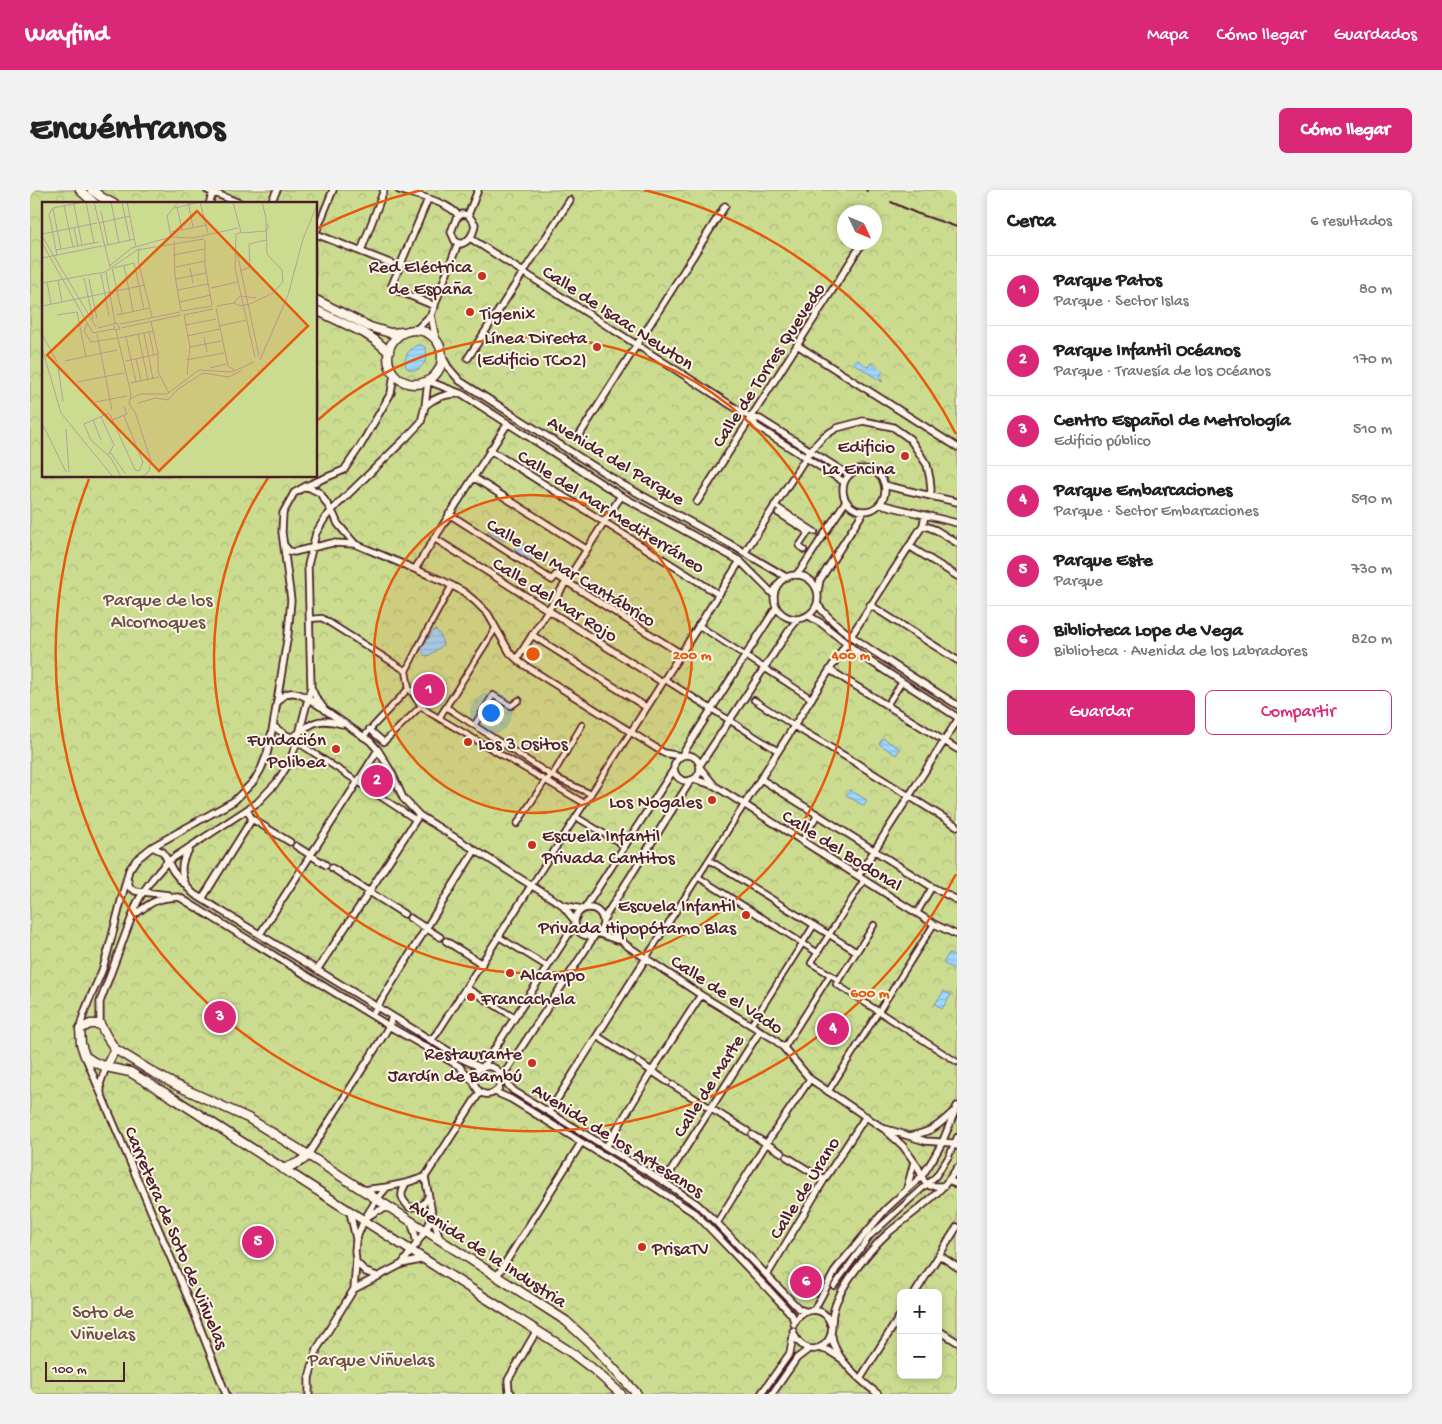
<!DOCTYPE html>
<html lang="es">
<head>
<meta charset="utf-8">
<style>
	:root { --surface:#fff; --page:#f2f2f2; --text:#222; --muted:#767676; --line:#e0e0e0; --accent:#db2777 }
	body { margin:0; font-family:"Gochi Hand",sans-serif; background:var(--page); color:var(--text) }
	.controls { position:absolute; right:15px; bottom:15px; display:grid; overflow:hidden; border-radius:8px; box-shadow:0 2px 8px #0003 }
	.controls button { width:45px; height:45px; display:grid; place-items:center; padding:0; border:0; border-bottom:1px solid var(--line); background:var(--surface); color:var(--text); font:25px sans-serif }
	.compass { position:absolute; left:807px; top:15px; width:45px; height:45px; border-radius:50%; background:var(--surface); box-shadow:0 2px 8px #0003; rotate:134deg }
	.scale { position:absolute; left:15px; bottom:12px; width:80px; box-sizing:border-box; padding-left:5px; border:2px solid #4a1f2b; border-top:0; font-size:14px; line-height:18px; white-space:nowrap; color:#4a1f2b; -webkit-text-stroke:4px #fcf5e5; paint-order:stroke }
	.you { position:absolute; left:460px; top:522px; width:18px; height:18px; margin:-12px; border:4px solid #fff; border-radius:50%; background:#1a73e8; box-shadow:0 0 0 8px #1a73e833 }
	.badge { display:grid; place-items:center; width:32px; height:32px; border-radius:50%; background:var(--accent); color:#fff; font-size:16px; font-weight:700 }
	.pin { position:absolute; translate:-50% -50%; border:2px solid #fff; box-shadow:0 1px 5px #0006 }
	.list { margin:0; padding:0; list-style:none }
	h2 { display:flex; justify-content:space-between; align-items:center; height:65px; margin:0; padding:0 20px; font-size:21px }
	h2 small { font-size:16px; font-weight:400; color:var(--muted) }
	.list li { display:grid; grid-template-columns:32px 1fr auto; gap:15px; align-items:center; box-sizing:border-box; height:70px; padding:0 20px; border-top:1px solid var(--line) }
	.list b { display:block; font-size:19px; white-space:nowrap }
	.list p { margin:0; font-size:16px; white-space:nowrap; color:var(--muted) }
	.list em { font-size:16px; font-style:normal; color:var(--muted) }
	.actions { display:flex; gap:10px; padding:15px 20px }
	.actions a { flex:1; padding:11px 0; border:1px solid var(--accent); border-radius:8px; text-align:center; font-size:18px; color:var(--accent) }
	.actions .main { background:var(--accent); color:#fff }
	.map { position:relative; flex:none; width:927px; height:1204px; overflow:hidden; border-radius:8px }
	header { display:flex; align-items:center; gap:30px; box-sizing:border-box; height:70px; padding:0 25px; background:var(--accent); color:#fff }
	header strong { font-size:24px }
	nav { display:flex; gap:28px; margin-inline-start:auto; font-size:18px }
	.intro { display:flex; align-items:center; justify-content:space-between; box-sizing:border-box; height:120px; padding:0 30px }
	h1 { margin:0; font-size:35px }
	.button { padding:12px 22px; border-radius:8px; background:var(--accent); color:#fff; font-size:18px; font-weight:700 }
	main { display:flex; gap:30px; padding:0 30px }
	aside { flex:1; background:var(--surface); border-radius:8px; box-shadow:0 2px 8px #0003 }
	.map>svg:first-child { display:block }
</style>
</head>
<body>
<header>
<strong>Wayfind</strong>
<nav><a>Mapa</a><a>Cómo llegar</a><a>Guardados</a></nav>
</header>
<div class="intro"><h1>Encuéntranos</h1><a class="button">Cómo llegar</a></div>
<main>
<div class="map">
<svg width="927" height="1204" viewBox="0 0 927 1204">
	<defs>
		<pattern id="forest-crowns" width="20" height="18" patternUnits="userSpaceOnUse" patternTransform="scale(1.25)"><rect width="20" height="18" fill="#cbdc90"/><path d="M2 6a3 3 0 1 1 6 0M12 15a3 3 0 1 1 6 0" fill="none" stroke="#b0bc7c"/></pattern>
		<pattern id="water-rules" width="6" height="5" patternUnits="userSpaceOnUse" patternTransform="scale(1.25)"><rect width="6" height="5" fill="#9dd8fe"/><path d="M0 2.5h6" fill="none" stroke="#89b9da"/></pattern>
	</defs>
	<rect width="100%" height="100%" fill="#fcf5e5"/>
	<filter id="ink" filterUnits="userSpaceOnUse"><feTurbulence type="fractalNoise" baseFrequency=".02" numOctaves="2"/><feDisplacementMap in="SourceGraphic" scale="10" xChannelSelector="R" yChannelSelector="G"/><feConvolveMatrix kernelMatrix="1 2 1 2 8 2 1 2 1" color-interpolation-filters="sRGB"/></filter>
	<g filter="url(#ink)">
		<!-- forest -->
		<path fill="url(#forest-crowns)" stroke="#8a7e5e" fill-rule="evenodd" d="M0,0H927V1204H0ZM14,14H286V286H14ZM814,22H844V52H814ZM871,1103H908V1185H871Z"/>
		<!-- water -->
		<path fill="url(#water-rules)" stroke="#7c8eaa" d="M387,155H391L395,157C401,169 388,188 376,177C373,168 378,160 387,155Z
			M826,169L838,177L841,173L853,181L849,188L853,191L852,192L823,173Z
			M463,334L479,344L474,351L458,342Z
			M489,352L505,362L500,370L484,360Z
			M405,439L411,446L413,455L400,465L396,466L390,459Z
			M853,548L870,559L866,565L849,554Z
			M820,600L837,610L834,616L816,605Z
			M919,763L927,768V781L913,773Z
			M914,801L921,805L912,819L905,814Z"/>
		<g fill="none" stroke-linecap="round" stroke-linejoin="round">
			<!-- pedestrian casing -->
			<g stroke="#4a1f2b" stroke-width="8">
				<path id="pedestrian" d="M744,315L785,342
					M748,323L778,342
					M774,360L769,356L780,340
					M422,395L387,459L376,481L379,498L391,516L400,523L554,613
					M280,429L292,428L376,481
					M668,435L782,509
					M634,489L748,561
					M724,510L764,536
					M857,515L872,492
					M416,517L522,586L561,604
					M409,528L465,439
					M445,534L463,505L481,516L489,510
					M339,539L354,552L391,516
					M333,547L379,498
					M267,552L386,630
					M546,627L595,656
					M487,634L515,591L522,586L552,535
					M772,651L788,624
					M679,670L827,762
					M668,687L788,763
					M501,696L601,542
					M887,723L902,697
					M844,735L806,794L927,872
					M469,747L518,777
					M616,768L714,615
					M809,790L781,773L834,690
					M437,798L485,828
					M721,835L784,735
					M754,858L800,785
					M798,902L904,734
					M804,1096L840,1046L906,986L919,966L927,947"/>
			</g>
			<!-- minor casing -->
			<g stroke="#4a1f2b" stroke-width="9">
				<path id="minor" d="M177,0L212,14
					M369,0C387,6 417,11 429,26
					M398,9L362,95L364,99L405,116
					M179,14L183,3
					M240,14L247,0
					M432,24L438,25L445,34C444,43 440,51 431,54L425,51L421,42L426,29Z
					M438,25L448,0
					M286,42L303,0
					M286,44L370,77
					M440,48L721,228L726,236L814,292
					M331,61L354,0
					M401,125L406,150
					M386,140L401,125L428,53
					M767,155L927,257
					M412,166L418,177L430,191L595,296L700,354L756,387
					M438,168L540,10
					M395,216C404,208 414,204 427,204
					M721,228L730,229L819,285
					M547,249L695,16
					M460,260L688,404
					M813 300a21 21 0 1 1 42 0a21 21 0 1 1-42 0Z
					M443,287L556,359
					M855,295L862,297L927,312
					M276,296L290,303L304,325L308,334L325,354
					M667,312L833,52
					M850,314L927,333
					M419,324L522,390L526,385L650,463
					M893,335L906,340L927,353
					M404,348L632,492
					M254,355L259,361L264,362L302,353L325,354L413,391L434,402L446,412L458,424L480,463L491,473L634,563L650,566
					M879,356L927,386
					M715,362L780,261L794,246L807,238L833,231L863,237L880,249L897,275L900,289L901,300L900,306
					M385,379L478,233
					M744 407a22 22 0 1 1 44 0a22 22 0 1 1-44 0Z
					M766,385L772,378L816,311
					M788,401L790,390L834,321
					M787,414C803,435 825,449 846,463C873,481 900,498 927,515
					M840,415L927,470
					M779,426L791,433L832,466L927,527
					M502,445L616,517
					M821,446L893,335L895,325
					M487,469L591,306
					M800,480L927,559
					M281,497L285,506L295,520L340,551L348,560L362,583L373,608L389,625L531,714L545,731
					M248,512C260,493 277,508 291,517
					M243,536C269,556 261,543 284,533C293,529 304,532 312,534
					M764,536L823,571L927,636
					M601,542L710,371
					M644 578a13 13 0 1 1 26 0a13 13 0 1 1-26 0Z
					M652,565L746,418
					M670,575L760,439L767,430
					M671,579L685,596
					M664,589L685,596L904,734L927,745
					M731,589L902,697L927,710
					M714,615L816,454
					M217,620L222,629L260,652
					M266,656L296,675
					M122,657L133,662L143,681L153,693
					M159,660C148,674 150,692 164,704L430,868L452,878
					M302,678L374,724
					M828,686L927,531
					M98,691L100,698L105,701L139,705
					M172,709L222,629
					M532,715L552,719
					M545 732a14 14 0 1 1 28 0a14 14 0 1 1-28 0Z
					M555,718L644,579
					M103,726C120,713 125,708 149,707L359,836L429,876L444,892
					M380,728L410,747
					M573,730L661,590
					M573,733L596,755L671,805L744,849L754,858L780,889L854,939L873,956L888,977L894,991L900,996H914
					M567,743L587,750
					M230,744L348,560
					M416,751L452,774
					M287,780L339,702L389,625
					M342,825L445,660
					M70,834V812L107,713L113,702L123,688L137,672L227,613L247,592L259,573L267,552L281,497L278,375L286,343L295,328L308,314L377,247L391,232L395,216L398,191L432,204L591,306L710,371L744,405
					M50,839C53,818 66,798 73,778C83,746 90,713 99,680L106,670L122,657L204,611L224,591L231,579L237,564L243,536L258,444L261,410L252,342L253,323L264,303L276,296L314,280L331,255L361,203L364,184
					M567,846L603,869
					M401,850L407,843L501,696
					M55,866L163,1120L196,1204
					M608,872L638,892
					M453,877L545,734
					M471,887L478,878L565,745
					M471,888L469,898C450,919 431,881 455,877C459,876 463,877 466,879C470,882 470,886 473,889C476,893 480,897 484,901L634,992L667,1014L687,1033L769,1119L775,1121
					M643,895L717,941
					M71,900L70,894L76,877
					M465,902L481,909L618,993L666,1024L739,1100L762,1125L764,1132
					M519,922L616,768
					M856,939L895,951L923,953L927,956
					M722,945L752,963
					M880,946C901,942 907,937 923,922
					M576,957L622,881L671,805
					M278,965L352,848L359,836L362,826
					M757,967L794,990
					M395,987L450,902
					M920,990L927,995
					M634,992L730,841
					M376,993C370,1004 370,1008 379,1017C388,1017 394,1016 398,1007
					M877,998L884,972
					M333,1000L357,997
					M320,1022L326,1049
					M402,1025L410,1049
					M337,1027L347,1021L360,1017
					M381,1031L385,1044L387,1055
					M687,1033L736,954L780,889
					M909,1065L927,1077
					M326,1072L336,1082L347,1086
					M372,1074L394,1069
					M737,1085L794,990L836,926
					M467,1086L551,953
					M324,1099L372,1074L396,1040L400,1032L402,1023L395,987
					M885,1103L927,1037
					M784,1120L806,1079L856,1019L892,986L903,969L912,953L927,916
					M764,1134C772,1116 795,1115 801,1135
					M908,1140L927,1152
					M763,1141C767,1155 781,1165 794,1155C804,1147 801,1135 803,1123C806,1109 813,1098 821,1086C832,1071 844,1055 858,1043C882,1023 910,1006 927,978
					M802,1146C804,1168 831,1191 848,1204
					M789,1158L799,1161L810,1168
					M830,1189L871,1124
					M279,1204V1188L287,1159L324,1099L326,1072L325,1061L326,1050L334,1030L347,1009L357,997L376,993L395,987
					M482,1204L479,1201L478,1190L507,1140
					M731,1204L760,1163L763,1146
					M742,1204L767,1168L779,1159"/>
			</g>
			<!-- tertiary casing -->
			<g stroke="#4a1f2b" stroke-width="11">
				<path id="tertiary" d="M50,0L65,14
					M62,0L71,7L84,14
					M286,110L340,137L360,143L373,142
					M286,120L334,143L345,150L359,162
					M358 167a27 27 0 1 1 54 0a27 27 0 1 1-54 0Z
					M85,859L124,883L148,896L218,928L278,965L536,1131L560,1153L607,1204
					M76,877L85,859L77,847L70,834H60L50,839L51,854L55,866L64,872L76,877L100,882L145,909L394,1069L539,1161L563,1179L591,1204
					M253,979C262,975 272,973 278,965"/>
			</g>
			<!-- pedestrian -->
			<use href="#pedestrian" stroke="#fcf5e5" stroke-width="4.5"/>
			<!-- minor -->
			<use href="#minor" stroke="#fcf5e5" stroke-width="5.5"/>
			<!-- tertiary -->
			<use href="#tertiary" stroke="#fcf5e5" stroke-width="8"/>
			<!-- rail -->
			<path stroke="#4a1f2b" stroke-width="2" d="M836,0L837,1
				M861,12L886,23L927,37"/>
		</g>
	</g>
	<!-- distance rings -->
	<circle cx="503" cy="464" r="159" fill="#e8590c" fill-opacity=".12"/>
	<g fill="none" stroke="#e8590c" stroke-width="2.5">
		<circle cx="503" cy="464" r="159"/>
		<path d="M288 230A318 318 0 1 1 238 288"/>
		<path d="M926 684A477 477 0 0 1 59 289M286 39A477 477 0 0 1 392 0M614 0A477 477 0 0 1 926 244"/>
	</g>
	<!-- markers -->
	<g fill="#c8321e" stroke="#fcf5e5" stroke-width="2">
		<circle cx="452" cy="86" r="5"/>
		<circle cx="440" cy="122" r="5"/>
		<circle cx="567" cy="157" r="5"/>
		<circle cx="875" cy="266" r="5"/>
		<circle cx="438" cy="552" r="5"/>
		<circle cx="306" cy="559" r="5"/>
		<circle cx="682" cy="610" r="5"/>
		<circle cx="502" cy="655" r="5"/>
		<circle cx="716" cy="725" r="5"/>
		<circle cx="480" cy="783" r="5"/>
		<circle cx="441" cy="807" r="5"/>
		<circle cx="502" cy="873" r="5"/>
		<circle cx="612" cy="1057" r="5"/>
	</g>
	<g text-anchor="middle" stroke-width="4" stroke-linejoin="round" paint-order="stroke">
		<!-- poi labels -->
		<g font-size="19" fill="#4a1f2b" stroke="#fcf5e5" text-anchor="end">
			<text x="442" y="82">Red Eléctrica<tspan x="442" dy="22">de España</tspan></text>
			<text x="450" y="129" text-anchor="start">Tigenix</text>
			<text x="557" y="153">Línea Directa<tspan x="557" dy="22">(Edificio TC02)</tspan></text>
			<text x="865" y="262">Edificio<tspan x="865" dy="22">La Encina</tspan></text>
			<text x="296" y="555">Fundación<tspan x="296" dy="22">Polibea</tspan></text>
			<text x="448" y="559" text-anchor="start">Los 3 Ositos</text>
			<text x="672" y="617">Los Nogales</text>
			<text x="512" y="651" text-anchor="start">Escuela Infantil<tspan x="512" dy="22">Privada Cantitos</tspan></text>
			<text x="706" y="721">Escuela Infantil<tspan x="706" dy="22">Privada Hipopótamo Blas</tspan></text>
			<text x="490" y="790" text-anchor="start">Alcampo</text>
			<text x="451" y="814" text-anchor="start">Francachela</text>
			<text x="492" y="869">Restaurante<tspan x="492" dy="22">Jardín de Bambú</tspan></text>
			<text x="622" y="1064" text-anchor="start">PrisaTV</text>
		</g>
		<!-- street labels -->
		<g font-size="19" fill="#4a1f2b" stroke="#fcf5e5">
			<text transform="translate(589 126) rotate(33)" y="7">Calle de Isaac Newton</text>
			<text transform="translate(737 174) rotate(-57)" y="7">Calle de Torres Quevedo</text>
			<text transform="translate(587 269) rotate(31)" y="7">Avenida del Parque</text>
			<text transform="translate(582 320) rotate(32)" y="7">Calle del Mar Mediterráneo</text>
			<text transform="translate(542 381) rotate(31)" y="7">Calle del Mar Cantábrico</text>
			<text transform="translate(526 408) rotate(32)" y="7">Calle del Mar Rojo</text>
			<text transform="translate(813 659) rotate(32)" y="7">Calle del Bodonal</text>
			<text transform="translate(698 803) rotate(33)" y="7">Calle de el Vado</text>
			<text transform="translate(677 895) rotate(-58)" y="7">Calle de Marte</text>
			<text transform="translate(589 949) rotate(32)" y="7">Avenida de los Artesanos</text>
			<text transform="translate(773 997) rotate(-58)" y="7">Calle de Urano</text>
			<text transform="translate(148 1047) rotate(67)" y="7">Carretera de Soto de Viñuelas</text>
			<text transform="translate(459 1062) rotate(33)" y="7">Avenida de la Industria</text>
		</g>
		<!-- park labels -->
		<g font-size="19" fill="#6a4e44" stroke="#fcf5e5">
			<text x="128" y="415">Parque de los<tspan x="128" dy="22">Alcornoques</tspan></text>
			<text x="73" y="1127">Soto de<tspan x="73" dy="22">Viñuelas</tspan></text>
			<text x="341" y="1175">Parque Viñuelas</text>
		</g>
	</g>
	<!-- overview -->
	<g transform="translate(12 12)">
		<rect width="275" height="275" fill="#fcf5e5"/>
		<path d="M0,0H275V275H0Z" fill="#cbdc90"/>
		<path fill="none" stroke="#b59f9b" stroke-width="1" d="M44,0L52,41M52,0L68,65M69,0L77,41M80,0L88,38M85,0L94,45M146,0L151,25M158,0L166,31M191,0L199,30L193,33M32,2L40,43M22,4L31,45M135,5L140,28M11,6L7,12L15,53M11,6L41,0M133,6L157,0M11,7L19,47M59,9L66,43M57,21L88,14M32,26L36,45M129,30L165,23M199,31L224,29L227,24L225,22M0,32L55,21M0,34L54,125M194,34L193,66L213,155M129,35L125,14L136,0M163,38V64L170,103M132,39L133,74L139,109M0,41L51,131L72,127M61,44L93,37M97,46L96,58L110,115M14,48L57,40M195,50L217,154M131,53L163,47M0,56L60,44M92,61L102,107M82,63L91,109M67,64L90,46L129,35L151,36L196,26M134,65L163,59M70,66L80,111M71,66L92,61M148,66L151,81M198,69L208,65L207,42L224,38M63,70L95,48L162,37M64,70L73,121M59,72L67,114M42,76L51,117M47,77L55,117M134,77L164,71M16,78L20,100M5,80L9,102M0,81L63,70M169,86L196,80M136,88L166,82M74,89L103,83M138,100L169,93M192,101L198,104L208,102L231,91L241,80L240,68L225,52L224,16L220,0M192,101L198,94L214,96M0,104L69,90M175,104L192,101M174,106L186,164L194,169M139,109L170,104M15,113L35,110L44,155M75,113L107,106M142,113L148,145L145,173M142,113L171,107M108,116L138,110M111,119L139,113M46,120L42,129L49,140L76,136M109,120L116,151V170L127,191M78,122L108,116M143,123L174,117M176,124L205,118M56,126L75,121L78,127L73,128L72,123M79,126L111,119M74,128L89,192L87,202L93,210L109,259L107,269L100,275M107,130L112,153M102,131L111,177M0,132L15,160M55,132L70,208M96,132L106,178M145,134L178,127M84,135L94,180M162,135L165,150M77,136L112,129M148,145L179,139M0,146L19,211L71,275M94,156L99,179M144,158L182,151M218,158L246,93L261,37L275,3M23,159L75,148M84,159L116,152M16,165L21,199M168,166L184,162M35,180L82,171M88,181L117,175M88,197L98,192H125L157,168L190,170L212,160M53,200L85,194M96,201L114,196L126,198L136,187L161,171L187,175L200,168M67,211L42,222L49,238L69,256L79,275M68,212L93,268L97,269L101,260L82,214M59,215L72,243L66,253M51,218L59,238M70,218L85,212L82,204M1,223L24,270M24,227L27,270M68,250L83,271"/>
		<path fill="#e8590c" fill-opacity="0.15" stroke="#e8590c" stroke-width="2.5" d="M155,9L266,124L117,269L5,153Z"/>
		<rect width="275" height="275" fill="none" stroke="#4a1f2b" stroke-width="2.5"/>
	</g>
	<circle cx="503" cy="464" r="8" fill="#e8590c" stroke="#fcf5e5" stroke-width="2.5"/>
	<g font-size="15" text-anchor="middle" font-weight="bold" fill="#e8590c" stroke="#fcf5e5" stroke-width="4" stroke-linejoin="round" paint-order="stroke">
		<text x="662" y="469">200 m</text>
		<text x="821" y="469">400 m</text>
		<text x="840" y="807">600 m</text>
	</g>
</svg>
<div class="controls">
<button>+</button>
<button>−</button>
</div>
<svg class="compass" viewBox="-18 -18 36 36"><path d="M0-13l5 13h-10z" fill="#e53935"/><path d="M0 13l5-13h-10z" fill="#767676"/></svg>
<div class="scale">100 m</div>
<div class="you"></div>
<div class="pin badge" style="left:399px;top:500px">1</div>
<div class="pin badge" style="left:347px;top:591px">2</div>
<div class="pin badge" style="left:190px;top:827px">3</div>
<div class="pin badge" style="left:803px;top:839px">4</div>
<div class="pin badge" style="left:228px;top:1052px">5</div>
<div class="pin badge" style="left:776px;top:1092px">6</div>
</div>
<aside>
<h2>Cerca<small>6 resultados</small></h2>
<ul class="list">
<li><span class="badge">1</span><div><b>Parque Patos</b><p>Parque · Sector Islas</p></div><em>80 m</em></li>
<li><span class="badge">2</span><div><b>Parque Infantil Océanos</b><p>Parque · Travesía de los Océanos</p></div><em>170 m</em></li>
<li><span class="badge">3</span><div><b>Centro Español de Metrología</b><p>Edificio público</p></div><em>510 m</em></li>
<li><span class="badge">4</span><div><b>Parque Embarcaciones</b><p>Parque · Sector Embarcaciones</p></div><em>590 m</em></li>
<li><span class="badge">5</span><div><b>Parque Este</b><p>Parque</p></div><em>730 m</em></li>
<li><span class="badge">6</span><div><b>Biblioteca Lope de Vega</b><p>Biblioteca · Avenida de los Labradores</p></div><em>820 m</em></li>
</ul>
<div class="actions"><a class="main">Guardar</a><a>Compartir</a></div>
</aside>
</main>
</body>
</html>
